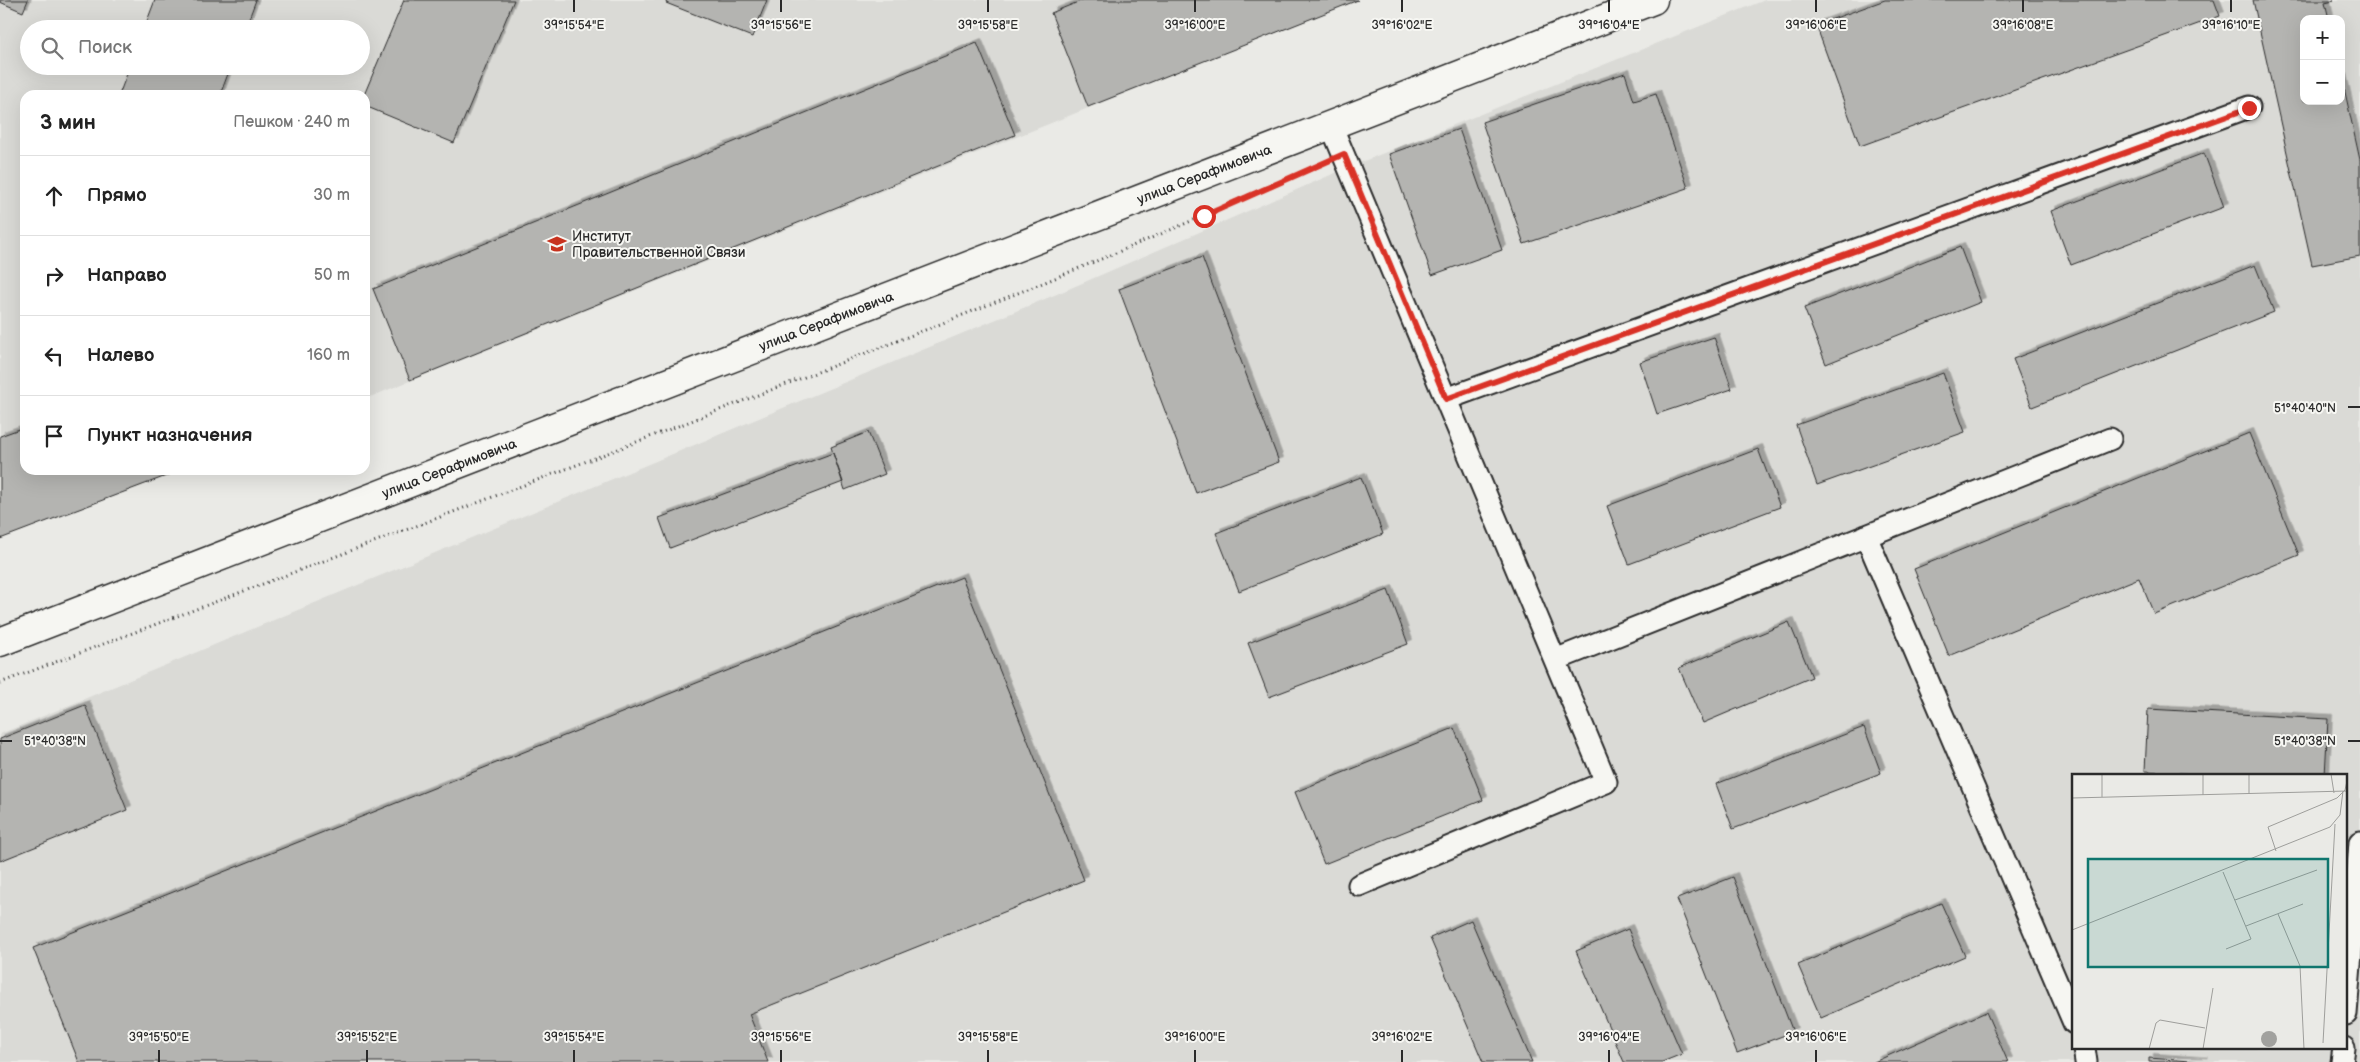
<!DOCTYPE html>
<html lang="ru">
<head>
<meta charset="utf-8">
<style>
	:root { --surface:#fff; --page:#f6f6f6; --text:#222; --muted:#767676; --line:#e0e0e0 }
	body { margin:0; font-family:"Balsamiq Sans",sans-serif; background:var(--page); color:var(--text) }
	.controls { position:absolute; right:15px; top:15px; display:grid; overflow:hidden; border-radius:10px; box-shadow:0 5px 20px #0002 }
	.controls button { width:45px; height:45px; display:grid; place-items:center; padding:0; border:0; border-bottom:1px solid var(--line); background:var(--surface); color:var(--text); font:25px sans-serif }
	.stop { position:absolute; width:15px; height:15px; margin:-11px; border:4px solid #d93025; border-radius:50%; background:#fff }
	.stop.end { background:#d93025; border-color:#fff; box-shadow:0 1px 5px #0008 }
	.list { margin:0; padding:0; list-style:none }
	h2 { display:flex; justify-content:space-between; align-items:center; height:65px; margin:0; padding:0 20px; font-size:21px }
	h2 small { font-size:16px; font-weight:400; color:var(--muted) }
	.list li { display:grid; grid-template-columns:32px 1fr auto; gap:15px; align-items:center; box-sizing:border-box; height:80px; padding:0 20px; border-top:1px solid var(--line) }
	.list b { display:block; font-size:19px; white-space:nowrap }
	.list em { font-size:16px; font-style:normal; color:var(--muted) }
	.icon { flex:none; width:28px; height:28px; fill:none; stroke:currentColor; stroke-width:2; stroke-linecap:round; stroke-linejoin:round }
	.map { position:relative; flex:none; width:2360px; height:1062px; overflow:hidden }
	.search { position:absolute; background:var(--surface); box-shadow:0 5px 20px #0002; left:20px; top:20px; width:350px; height:55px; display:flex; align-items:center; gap:12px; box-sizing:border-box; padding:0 18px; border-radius:28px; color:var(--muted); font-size:19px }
	.panel { position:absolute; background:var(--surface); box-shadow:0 5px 20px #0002; left:20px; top:90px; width:350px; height:385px; border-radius:15px }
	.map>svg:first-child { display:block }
</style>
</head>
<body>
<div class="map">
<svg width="2360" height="1062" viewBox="0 0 2360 1062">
	<defs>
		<filter id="shadow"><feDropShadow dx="4.5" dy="-4.5" stdDeviation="0" flood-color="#0004"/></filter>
	</defs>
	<rect width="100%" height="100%" fill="#eaeae6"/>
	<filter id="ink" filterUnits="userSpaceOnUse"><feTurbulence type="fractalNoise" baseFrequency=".02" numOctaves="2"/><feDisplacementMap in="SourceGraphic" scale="10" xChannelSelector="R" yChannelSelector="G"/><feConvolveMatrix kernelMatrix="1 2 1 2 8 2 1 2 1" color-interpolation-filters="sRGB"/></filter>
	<g filter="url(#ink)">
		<!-- built -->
		<path fill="#dadad6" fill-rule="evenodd" d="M0,0H1357L365,399V95H25V470H182L0,539ZM29,29H361V66H29Z
			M1765,0H2360V1062H0V734L1064,291L1349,167ZM2304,19H2341V101H2304ZM2074,776H2346V1048H2074Z"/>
		<!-- building -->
		<path fill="#b4b4b1" stroke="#2b2b2b" filter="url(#shadow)" d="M0,0H28L23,12L0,2Z
			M155,0H256L245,29H144Z
			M404,0H514L454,143L365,106L364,95Z
			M667,0H767L752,37L666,3Z
			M1083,0H1358L1088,107L1051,13Z
			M1885,0H2214L2220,16L1860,146L1816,25Z
			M2253,0H2334L2325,2L2329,19H2304V101H2341V74L2360,160V256L2312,265Z
			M977,43L1015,135L410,380L373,289Z
			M130,66H231L220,95H119Z
			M1625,73L1634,101L1656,94L1688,188L1524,244L1482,122Z
			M1459,129L1502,250L1432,275L1389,154Z
			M2204,153L2224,207L2071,265L2051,211Z
			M1960,247L1981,302L1826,364L1804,308Z
			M1202,257L1279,462L1196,493L1119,289Z
			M2255,265L2274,312L2032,407L2013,359Z
			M1714,337L1732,389L1657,414L1640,362Z
			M1943,373L1965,432L1817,485L1796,425Z
			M25,427V470H182L0,539V436Z
			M868,432L885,474L845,490L831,447Z
			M2249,433L2299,555L2154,614L2139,578L1949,656L1914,569Z
			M1758,449L1780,507L1629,564L1607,506Z
			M833,453L843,482L670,548L659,518Z
			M1361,477L1383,534L1239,591L1216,533Z
			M962,577L1084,880L749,1014L768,1062H79L33,948Z
			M1388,590L1408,644L1269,697L1248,643Z
			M1789,622L1812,677L1703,723L1679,668Z
			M85,705L127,810L0,861V739Z
			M2148,709L2328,719L2325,776H2229L2145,771Z
			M1864,727L1881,773L1733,829L1716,784Z
			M1454,728L1483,800L1324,864L1295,792Z
			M1733,877L1793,1032L1737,1053L1677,899Z
			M1941,903L1965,956L1821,1018L1798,965Z
			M1471,920L1532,1062H1483L1430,938Z
			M1628,929L1682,1054L1662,1062H1624L1576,951Z
			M1986,1012L2008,1062H1874Z
			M2149,1058L2204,1062H2149Z"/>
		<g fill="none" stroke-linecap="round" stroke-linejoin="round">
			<!-- service casing -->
			<g stroke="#2b2b2b" stroke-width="25">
				<path id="service" d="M1331,125L1606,782L1359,885
					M1446,399L2249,107
					M1866,536L2074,1023
					M1555,660L2110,439
					M2346,1014L2360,842
					M2084,1048L2086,1062
					M2342,1062L2344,1048"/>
			</g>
			<!-- minor casing -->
			<g stroke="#2b2b2b" stroke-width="31">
				<path id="minor" d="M0,642L1653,0"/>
			</g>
			<!-- path -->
			<path stroke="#2b2b2b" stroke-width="3" stroke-dasharray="1 4" stroke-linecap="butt" d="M0,683C241,592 482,502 722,409C908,337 1095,265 1278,183"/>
			<!-- service -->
			<use href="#service" stroke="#f6f6f2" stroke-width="21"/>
			<!-- minor -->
			<use href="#minor" stroke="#f6f6f2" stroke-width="28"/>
		</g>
	</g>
	<g fill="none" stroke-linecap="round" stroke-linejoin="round" filter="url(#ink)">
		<!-- route -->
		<path stroke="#d93025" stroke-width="6" d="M1204,216L1344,154L1446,399L2249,108"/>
	</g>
	<!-- ticks -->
	<path fill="none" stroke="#2b2b2b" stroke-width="2" d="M574,0V12M781,0V12M988,0V12M1195,0V12M1402,0V12M1609,0V12M1816,0V12M2023,0V12M2231,0V12M2348,407H2360M0,741H12M2348,741H2360M159,1050V1062M367,1050V1062M574,1050V1062M781,1050V1062M988,1050V1062M1195,1050V1062M1402,1050V1062M1609,1050V1062M1816,1050V1062"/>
	<!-- icons -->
	<defs>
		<g id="university-bare" transform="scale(1.5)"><path d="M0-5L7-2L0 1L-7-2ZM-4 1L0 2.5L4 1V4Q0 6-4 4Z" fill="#c8321e" stroke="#f6f6f2" stroke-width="2.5" paint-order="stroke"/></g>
	</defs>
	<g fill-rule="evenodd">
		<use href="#university-bare" x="557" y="244"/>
	</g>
	<g text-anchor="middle" stroke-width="4" stroke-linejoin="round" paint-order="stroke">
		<!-- street labels -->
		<g font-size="14" fill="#2b2b2b" stroke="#f6f6f2">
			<text transform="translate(1204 174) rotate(-21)" y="5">улица Серафимовича</text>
			<text transform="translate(826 321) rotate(-21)" y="5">улица Серафимовича</text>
			<text transform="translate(449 468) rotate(-21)" y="5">улица Серафимовича</text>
		</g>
		<!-- poi labels -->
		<g font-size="14" fill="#2b2b2b" stroke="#f6f6f2" text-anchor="start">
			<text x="572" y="241">Институт<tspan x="572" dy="16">Правительственной Связи</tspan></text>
		</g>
	</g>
	<!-- overview -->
	<g transform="translate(2072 774)">
		<rect width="275" height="275" fill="#eaeae6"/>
		<path d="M189 265a8 8 0 1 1 16 0a8 8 0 1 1-16 0Z" fill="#a1a19e"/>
		<path fill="none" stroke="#9e9e9b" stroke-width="1" d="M30,0V23M131,0V21M177,0V20M259,0L262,19M0,24L275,17M204,77L196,53L265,24L273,16L275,7M151,98L179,165L154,175M163,126L245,96M206,140L228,192L232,275M174,152L231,130M0,156L258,53L268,41L271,17M251,269L263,50M77,275L84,249L88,246L133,254M131,275L141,214"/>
		<path fill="#0f766e" fill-opacity="0.15" stroke="#0f766e" stroke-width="2.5" d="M16,85H256V193H16Z"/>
		<rect width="275" height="275" fill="none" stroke="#2b2b2b" stroke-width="2.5"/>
	</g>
	<g font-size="12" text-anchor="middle" fill="#2b2b2b" stroke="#f6f6f2" stroke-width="4" stroke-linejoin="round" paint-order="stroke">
		<text x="574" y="29">39°15'54"E</text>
		<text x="781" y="29">39°15'56"E</text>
		<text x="988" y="29">39°15'58"E</text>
		<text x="1195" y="29">39°16'00"E</text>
		<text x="1402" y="29">39°16'02"E</text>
		<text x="1609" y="29">39°16'04"E</text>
		<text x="1816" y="29">39°16'06"E</text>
		<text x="2023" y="29">39°16'08"E</text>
		<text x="2231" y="29">39°16'10"E</text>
		<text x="2305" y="412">51°40'40"N</text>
		<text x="55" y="745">51°40'38"N</text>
		<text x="2305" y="745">51°40'38"N</text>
		<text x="159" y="1041">39°15'50"E</text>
		<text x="367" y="1041">39°15'52"E</text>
		<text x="574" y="1041">39°15'54"E</text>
		<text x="781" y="1041">39°15'56"E</text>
		<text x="988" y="1041">39°15'58"E</text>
		<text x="1195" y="1041">39°16'00"E</text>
		<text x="1402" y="1041">39°16'02"E</text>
		<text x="1609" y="1041">39°16'04"E</text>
		<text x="1816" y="1041">39°16'06"E</text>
	</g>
</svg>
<div class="controls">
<button>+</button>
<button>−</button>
</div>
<div class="stop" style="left:1204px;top:216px"></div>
<div class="stop end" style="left:2249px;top:108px"></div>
<div class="search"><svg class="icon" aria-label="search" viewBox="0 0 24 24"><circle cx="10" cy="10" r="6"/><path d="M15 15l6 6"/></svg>Поиск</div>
<section class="panel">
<h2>3 мин<small>Пешком · 240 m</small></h2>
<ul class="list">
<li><svg class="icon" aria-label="ahead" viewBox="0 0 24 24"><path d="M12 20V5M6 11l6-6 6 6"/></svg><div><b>Прямо</b></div><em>30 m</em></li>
<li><svg class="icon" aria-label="right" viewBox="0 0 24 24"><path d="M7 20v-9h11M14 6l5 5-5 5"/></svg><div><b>Направо</b></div><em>50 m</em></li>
<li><svg class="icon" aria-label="left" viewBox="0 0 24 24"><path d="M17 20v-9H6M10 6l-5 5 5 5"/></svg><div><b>Налево</b></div><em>160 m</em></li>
<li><svg class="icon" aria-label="arrive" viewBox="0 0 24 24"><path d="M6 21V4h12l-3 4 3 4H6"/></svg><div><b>Пункт назначения</b></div></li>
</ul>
</section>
</div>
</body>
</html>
